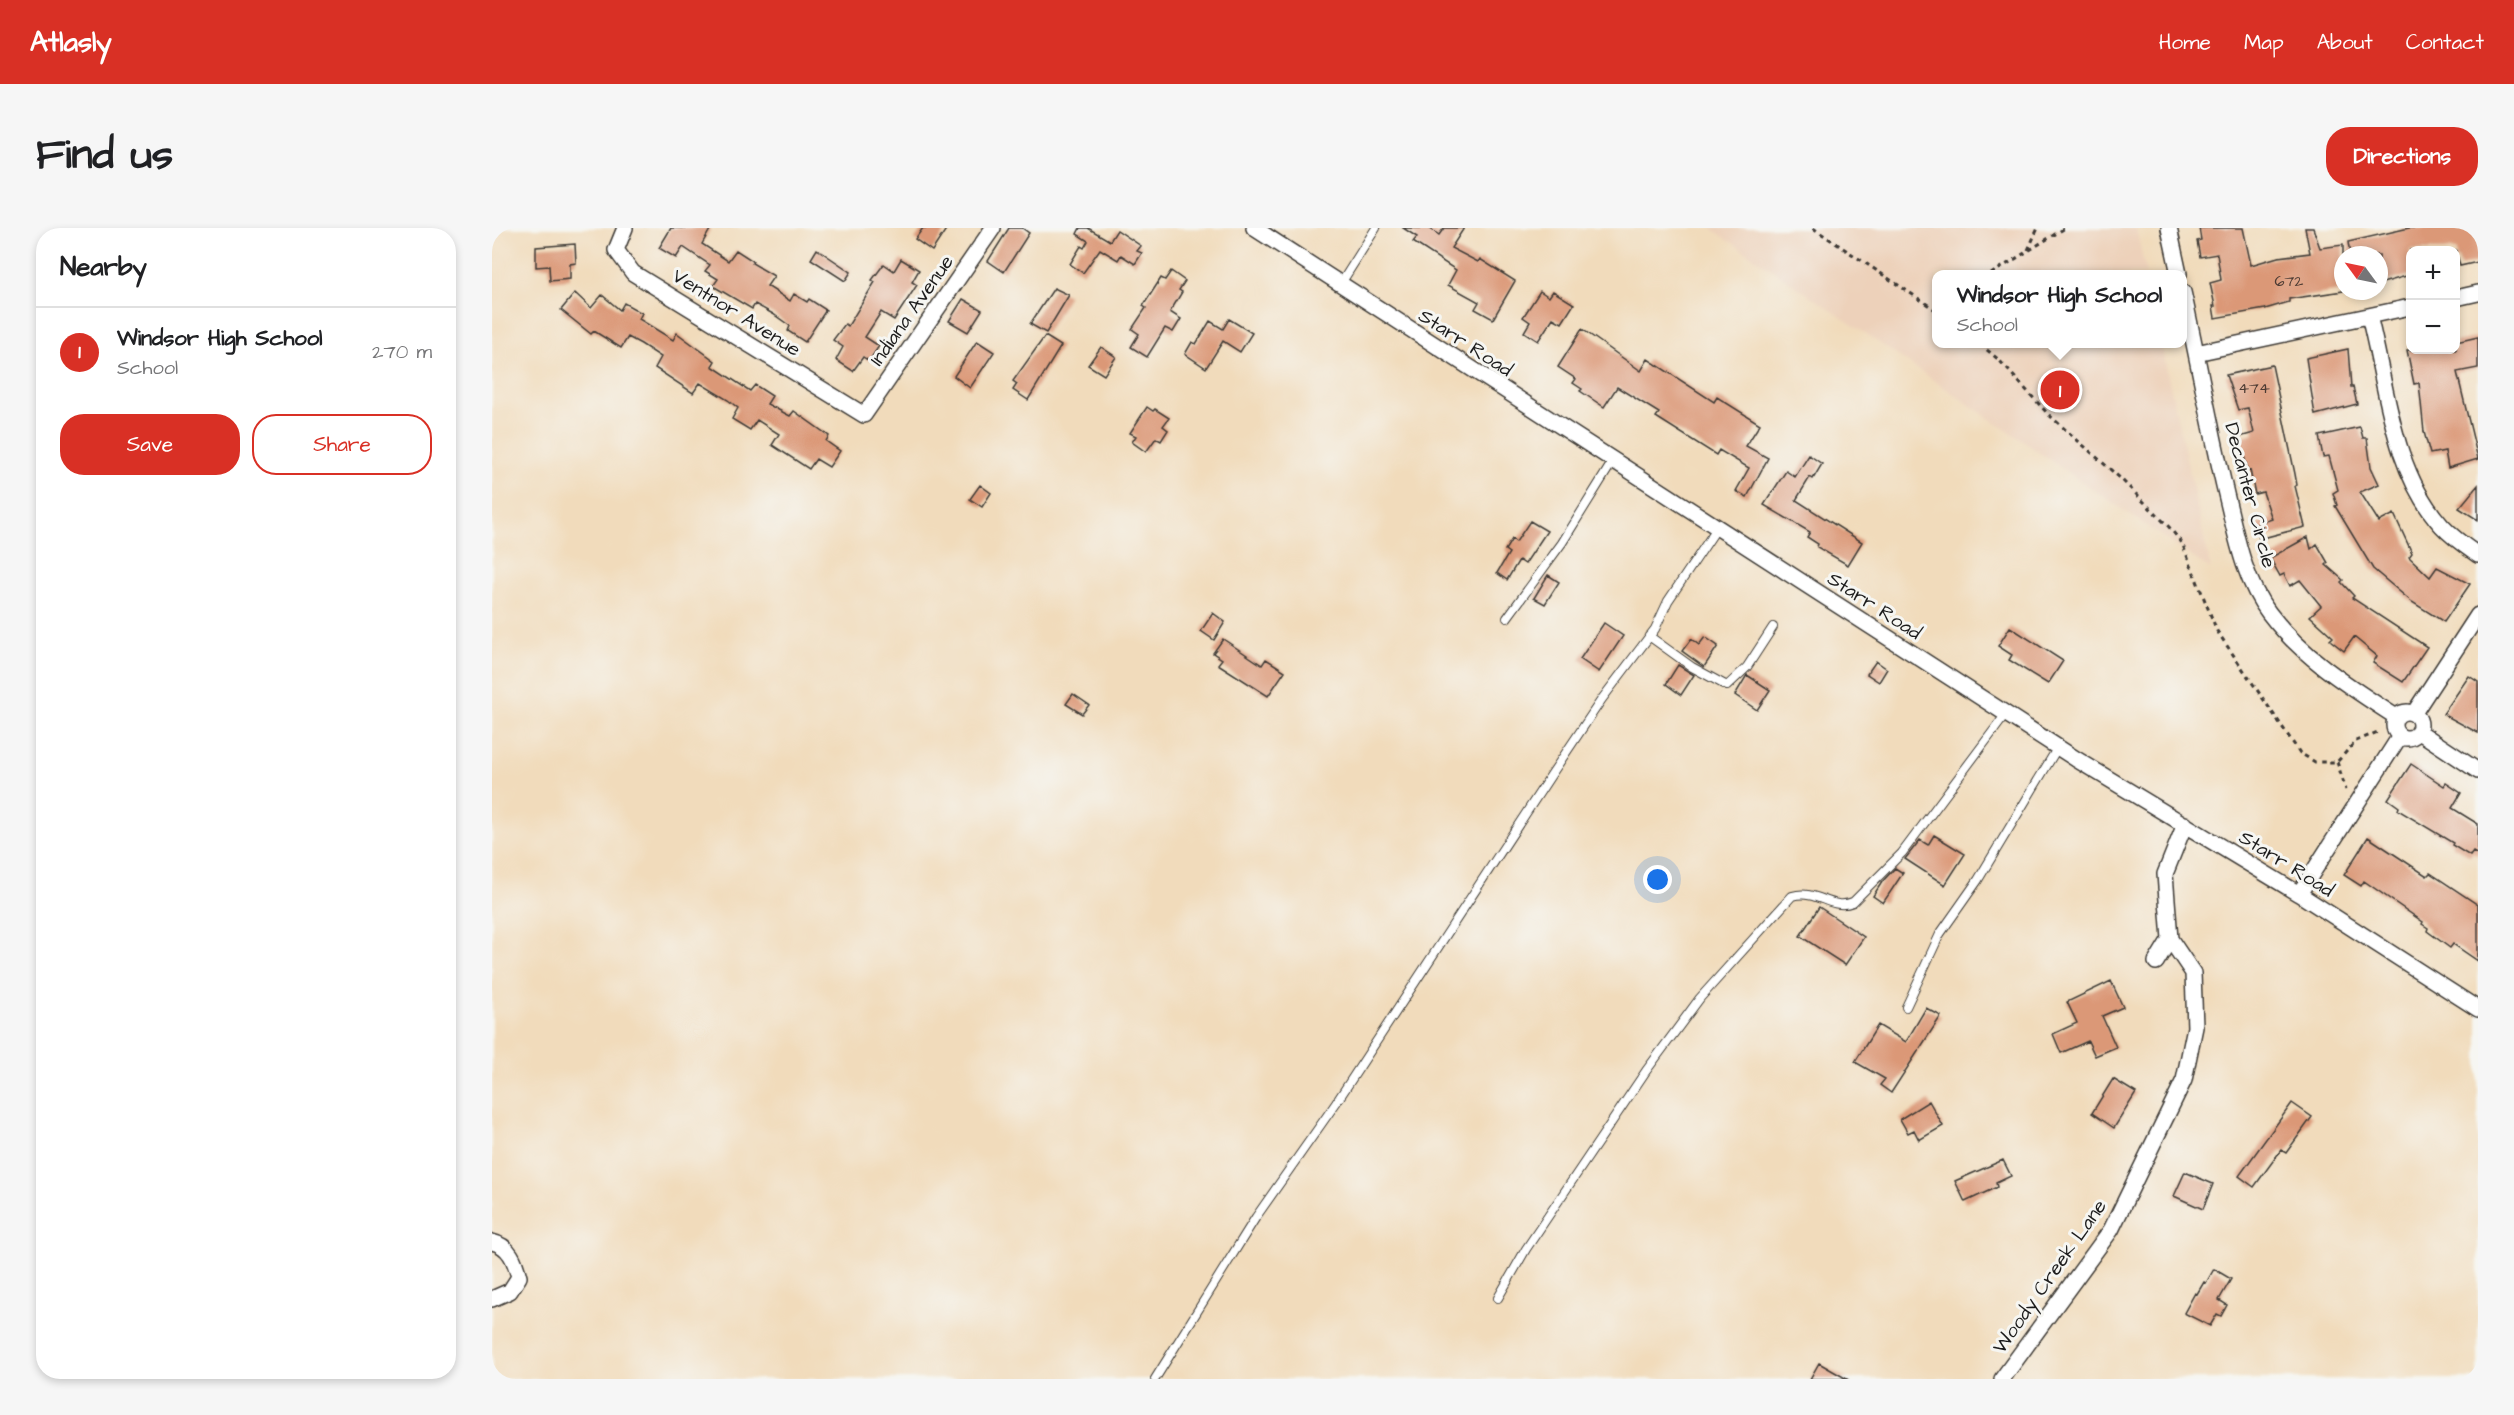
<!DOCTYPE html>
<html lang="en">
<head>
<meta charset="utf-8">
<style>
	:root { --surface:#fff; --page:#f6f6f6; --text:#202124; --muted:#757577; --line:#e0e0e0; --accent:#d93025 }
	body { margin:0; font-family:"Architects Daughter",sans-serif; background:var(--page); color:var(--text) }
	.controls { position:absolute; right:18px; top:18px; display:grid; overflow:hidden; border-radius:12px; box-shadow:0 3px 9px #0003 }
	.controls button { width:54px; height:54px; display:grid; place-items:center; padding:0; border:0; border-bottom:2px solid var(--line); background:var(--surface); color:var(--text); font:30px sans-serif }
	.compass { position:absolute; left:1842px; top:18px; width:54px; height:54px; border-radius:50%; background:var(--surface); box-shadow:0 3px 9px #0003; rotate:303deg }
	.you { position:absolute; left:1166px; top:652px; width:21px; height:21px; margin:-15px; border:4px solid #fff; border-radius:50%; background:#1a73e8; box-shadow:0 0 0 9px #1a73e833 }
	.badge { display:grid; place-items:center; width:39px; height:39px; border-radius:50%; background:var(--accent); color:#fff; font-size:20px; font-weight:700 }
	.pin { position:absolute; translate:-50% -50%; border:3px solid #fff; box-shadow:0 2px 6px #0006 }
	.popup { position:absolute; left:1440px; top:42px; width:255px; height:78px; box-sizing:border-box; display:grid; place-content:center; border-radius:12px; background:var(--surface); filter:drop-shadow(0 2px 4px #0005); font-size:20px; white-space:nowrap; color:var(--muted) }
	.popup b { font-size:22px; color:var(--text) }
	.popup::after { content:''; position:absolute; left:50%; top:100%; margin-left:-12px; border:12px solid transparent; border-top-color:var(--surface) }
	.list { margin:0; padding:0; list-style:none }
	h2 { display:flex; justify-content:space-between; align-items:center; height:78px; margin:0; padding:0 24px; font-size:26px }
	h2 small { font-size:20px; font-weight:400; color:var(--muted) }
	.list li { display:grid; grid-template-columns:39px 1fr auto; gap:18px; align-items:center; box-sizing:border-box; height:90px; padding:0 24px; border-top:2px solid var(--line) }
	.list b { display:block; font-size:22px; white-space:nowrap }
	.list p { margin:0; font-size:20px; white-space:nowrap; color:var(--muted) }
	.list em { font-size:20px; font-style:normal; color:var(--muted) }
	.actions { display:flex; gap:12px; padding:18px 24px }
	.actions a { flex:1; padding:14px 0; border:2px solid var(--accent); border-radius:24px; text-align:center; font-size:21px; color:var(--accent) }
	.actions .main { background:var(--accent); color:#fff }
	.map { position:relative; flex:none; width:1986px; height:1151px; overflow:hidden; border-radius:24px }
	header { display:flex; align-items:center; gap:36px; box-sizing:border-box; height:84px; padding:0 30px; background:var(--accent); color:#fff }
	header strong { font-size:28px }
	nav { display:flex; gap:33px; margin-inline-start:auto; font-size:21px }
	.intro { display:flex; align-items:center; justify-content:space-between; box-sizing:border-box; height:144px; padding:0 36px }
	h1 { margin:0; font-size:42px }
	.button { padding:15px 27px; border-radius:24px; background:var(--accent); color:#fff; font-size:21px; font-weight:700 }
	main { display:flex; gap:36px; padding:0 36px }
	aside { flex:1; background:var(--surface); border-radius:24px; box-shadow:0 3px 9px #0003 }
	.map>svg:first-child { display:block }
</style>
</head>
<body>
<header>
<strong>Atlasly</strong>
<nav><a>Home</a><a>Map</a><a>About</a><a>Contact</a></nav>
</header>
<div class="intro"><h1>Find us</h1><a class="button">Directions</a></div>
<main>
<aside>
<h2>Nearby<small></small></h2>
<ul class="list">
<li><span class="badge">1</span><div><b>Windsor High School</b><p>School</p></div><em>270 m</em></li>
</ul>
<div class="actions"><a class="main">Save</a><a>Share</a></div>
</aside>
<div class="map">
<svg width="1986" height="1151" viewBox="0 0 1986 1151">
	<rect width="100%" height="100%" fill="#f6f6f2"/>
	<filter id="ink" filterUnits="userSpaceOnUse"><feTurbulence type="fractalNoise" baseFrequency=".0167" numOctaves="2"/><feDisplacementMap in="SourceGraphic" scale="12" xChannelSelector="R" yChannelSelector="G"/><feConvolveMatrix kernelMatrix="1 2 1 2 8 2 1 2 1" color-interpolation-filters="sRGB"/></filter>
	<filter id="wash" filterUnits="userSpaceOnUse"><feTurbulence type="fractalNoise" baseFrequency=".008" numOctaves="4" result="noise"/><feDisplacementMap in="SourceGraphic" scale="24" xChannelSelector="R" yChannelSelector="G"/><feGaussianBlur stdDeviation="1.35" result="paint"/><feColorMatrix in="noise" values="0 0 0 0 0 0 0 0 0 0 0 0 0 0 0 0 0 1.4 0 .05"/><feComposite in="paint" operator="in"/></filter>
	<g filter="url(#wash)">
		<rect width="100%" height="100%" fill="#f1dbbb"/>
		<!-- built -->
		<path fill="#edd1ba" d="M1219,0H1644L1654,46H1445V116H1669L1719,342Z"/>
		<g id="blocks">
			<!-- building -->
			<path fill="#db9877" d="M179,0H219L210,16L236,33L244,22L261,33L260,35L282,48L275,58L298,73L302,66L315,74L317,71L334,82L313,114L296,103L298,98L281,86L263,76L260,81L221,58L226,51L213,43L218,37L191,19L184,30L167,20Z
				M431,0H455L440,23L423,11Z
				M517,0H530L537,5L512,44L496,33Z
				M588,0H596L618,13L625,2L649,18L645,23L650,25L643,36L629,27L626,32L608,21L591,45L578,36L589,18L592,20L596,13L585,6Z
				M911,0H937L947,7L952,0H972L959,20L986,34L988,31L1023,53L1001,91L983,81L987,74L956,57L964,42L921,14L925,9Z
				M1707,0H1751L1759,37L1786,29L1818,25L1813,0H1821L1828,20L1851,17V63L1797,71V74L1773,81L1723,90L1721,78H1723L1718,55L1729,52L1725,26L1708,29L1705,13L1709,12Z
				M1917,0H1986V34L1968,38L1966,30L1964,31V22H1918V47L1887,56V27H1858L1856,14Z
				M83,16L84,35L78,36V51L58,53L57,38L44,39V19Z
				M325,21L359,44L353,53L319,31Z
				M409,31L427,42L420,54L425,57L402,92L389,84L373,109L387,118L377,133L371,129L361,143L344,132L351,119L341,112L353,96L356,98L383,54L380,52L392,36L402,43Z
				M679,43L693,53L687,62L690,64L678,84L689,91L681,104L673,100L655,129L639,119L647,106L640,101L654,80L651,78L669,50L673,52Z
				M562,60L577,67L554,105L538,96Z
				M1048,63L1057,69L1061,63L1082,76L1070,95L1061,90L1046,113L1032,104L1038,94L1031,89Z
				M83,65L99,80L110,67L128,82L132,75L150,85L147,91L181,112L185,105L223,133L220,138L258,163L263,157L280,168L275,176L298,188L302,183L337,208L334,213L348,223L337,239L324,231L317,241L280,217L287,206L265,192L258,202L240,191L246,180L236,172L208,155L201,165L163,140L169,129L149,116L136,109L129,120L102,103L99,106L69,82Z
				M471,71L490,82L476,104L457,93Z
				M737,91L760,105L748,124L731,113L714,140L693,126L700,114L704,116L718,93L731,101Z
				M1090,101L1149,143L1156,131L1222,174L1225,169L1268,196L1254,218L1276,230L1255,269L1244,263L1257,240L1227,222L1224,227L1164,189L1167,185L1125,159L1112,179L1088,163L1090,161L1081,155L1084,151L1066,139Z
				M553,108L569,118L536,172L521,162L525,156L521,153Z
				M1986,109V140L1965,144L1986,231L1956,240L1953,223L1938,226L1932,204L1927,155L1922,156L1915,122H1964V114Z
				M485,113L502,124L478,160L462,148Z
				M609,119L624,129L612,147L596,137Z
				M1856,121L1859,159H1861L1865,176L1823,187L1814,130Z
				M1780,137L1803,246L1805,257L1803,258L1813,299L1767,311L1765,296L1780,291L1771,264L1763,266L1758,242L1756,243L1751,224L1749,225L1744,210L1762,205L1756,180L1746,182L1734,147Z
				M655,179L661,183L663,181L677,190L671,198L676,202L669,213L664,210L654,224L640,214L644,208L638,205Z
				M1868,199L1871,210H1875L1879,239L1887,256L1868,264L1887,294L1902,286L1920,325L1917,329L1938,349L1945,339L1978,356L1952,394L1920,374L1881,341L1843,278L1845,277L1841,265L1846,262L1837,228L1831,229L1827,208Z
				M1317,227L1330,236L1321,251L1318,249L1304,272L1370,314L1356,337L1325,319L1326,316L1315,309L1318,304L1272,277L1294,243L1303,249Z
				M488,257L499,265L490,279L478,271Z
				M1986,257V292L1967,280Z
				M1038,293L1055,303L1033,336L1027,332L1015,352L1005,345L1017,325L1013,322L1020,311L1024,314Z
				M1816,309L1819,321L1825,316L1836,335L1834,337L1851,352L1849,354L1862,368L1860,370L1935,419L1911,454L1881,435L1885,428L1862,409L1852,423L1838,412L1841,409L1818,388L1829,378L1808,352L1798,358L1792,346L1788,348L1778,330Z
				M1056,347L1067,354L1053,376L1042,370Z
				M721,385L733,394L722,412L709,403Z
				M1112,395L1131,408L1107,444L1088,431Z
				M1518,399L1571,433L1556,456L1517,432L1520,427L1506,418Z
				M1213,409L1226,418L1212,439L1190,423L1199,411L1207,417Z
				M731,411L770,437L774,431L793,443L776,468L726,436L730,431L721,425Z
				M1384,433L1395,441L1387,454L1375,446Z
				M1186,437L1202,447L1189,467L1174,456Z
				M1255,447L1278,462L1265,482L1243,467Z
				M1977,448L1986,454V505L1951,486Z
				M581,466L597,477L590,486L574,476Z
				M1919,536L1952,558L1954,555L1969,565L1960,580L1986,596V627L1981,624L1978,628L1960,617L1961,615L1906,582L1907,579L1896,571Z
				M1442,607L1473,626L1453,657L1413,631L1428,612L1436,617Z
				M1876,609L1935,648L1938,645L1986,677V733L1961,716L1958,720L1935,703L1936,700L1930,696L1931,694L1872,653L1869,658L1852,647Z
				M1403,640L1411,645L1391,675L1381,668L1390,654Z
				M1327,679L1372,709L1353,737L1308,708Z
				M1619,753L1631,779L1610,788L1624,819L1603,828L1596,813L1569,825L1561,806L1585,795L1575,774Z
				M1434,780L1449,788L1399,865L1388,857L1393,851L1363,834L1386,797L1414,814Z
				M1621,851L1644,865L1622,900L1600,885Z
				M1437,873L1451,898L1427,912L1422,902L1416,905L1408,891Z
				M1800,875L1820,889L1794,925L1789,922L1762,959L1747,948Z
				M1511,932L1519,948L1504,955L1505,959L1473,974L1463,953Z
				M1693,944L1721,956L1711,981L1682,968Z
				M1722,1041L1739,1051L1727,1072L1735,1077L1729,1088L1725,1086L1718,1098L1692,1085L1703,1065L1705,1066L1712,1054L1714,1055Z
				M1327,1135L1355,1151H1318Z"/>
		</g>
	</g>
	<g filter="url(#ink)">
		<use href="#blocks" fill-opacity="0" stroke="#3c3934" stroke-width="1.5"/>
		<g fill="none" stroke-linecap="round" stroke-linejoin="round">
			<!-- service casing -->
			<g stroke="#3c3934" stroke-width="10">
				<path id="service" d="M848,57L884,0
					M1015,390L1070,315L1121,233
					M1157,408L1200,439L1235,458L1255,439L1281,399
					M1414,779L1448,706L1486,652L1566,519
					M1006,1070L1034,1021L1154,843L1208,770L1300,668C1326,661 1339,683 1361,674L1410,625L1514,486
					M663,1151L764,989L844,875L1061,544L1110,471L1163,401L1176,373L1225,300"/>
			</g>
			<!-- minor casing -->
			<g stroke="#3c3934" stroke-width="18">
				<path id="minor" d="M133,0L124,22L141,45L372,187L501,0
					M762,0L1584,531L1807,666L1986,781
					M1677,0L1687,46
					M1691,64C1706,131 1718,199 1734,266C1744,306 1751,351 1777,385C1811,430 1858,459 1904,489
					M1964,70L1986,65
					M1877,88C1895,158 1900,243 1950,298C1961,310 1973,318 1986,327
					M1704,125L1918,79
					M1902 497a13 13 0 1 1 26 0a13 13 0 1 1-26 0Z
					M1922,485L1986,387
					M1926,503L1986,543
					M1807,666L1908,508
					M1664,734L1678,711
					M0,1014C18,1018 23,1033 27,1049L18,1063L0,1071
					M1510,1151L1619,1002L1692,852L1703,799L1701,745L1678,711L1673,646L1693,596"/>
			</g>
			<!-- path -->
			<path stroke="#3c3934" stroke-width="3" stroke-dasharray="4.5 4.5" stroke-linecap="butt" d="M1321,0L1445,83
				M1536,22L1546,0
				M1499,46L1573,0
				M1488,116L1507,132L1556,186L1629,251L1677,299L1690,315L1725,403L1808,525L1823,534H1845L1864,513L1888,503
				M1845,534L1854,562"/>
			<!-- service -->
			<use href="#service" stroke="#fff" stroke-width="8"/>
			<!-- minor -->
			<use href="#minor" stroke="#fff" stroke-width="15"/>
		</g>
	</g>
	<g text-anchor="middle" stroke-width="6" stroke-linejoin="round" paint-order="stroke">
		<!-- number labels -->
		<g font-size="16" fill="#4c3b33">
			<text x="1797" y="58">672</text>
			<text x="1762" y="165">474</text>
		</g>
		<!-- street labels -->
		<g font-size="20" fill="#1c1c1c" stroke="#f6f6f2">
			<text transform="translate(419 82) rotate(-55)" y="7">Indiana Avenue</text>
			<text transform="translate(245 84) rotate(32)" y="7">Ventnor Avenue</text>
			<text transform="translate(974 114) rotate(33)" y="7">Starr Road</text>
			<text transform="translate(1759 267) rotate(75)" y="7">Decanter Circle</text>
			<text transform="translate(1383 377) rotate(33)" y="7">Starr Road</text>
			<text transform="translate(1795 635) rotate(32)" y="7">Starr Road</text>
			<text transform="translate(1557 1048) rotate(-55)" y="7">Woody Creek Lane</text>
		</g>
	</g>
</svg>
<div class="controls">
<button>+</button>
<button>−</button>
</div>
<svg class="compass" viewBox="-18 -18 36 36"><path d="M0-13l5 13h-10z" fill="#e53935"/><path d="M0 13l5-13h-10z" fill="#757577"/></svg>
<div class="you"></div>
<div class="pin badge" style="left:1568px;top:162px">1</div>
<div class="popup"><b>Windsor High School</b>School</div>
</div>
</main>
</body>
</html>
